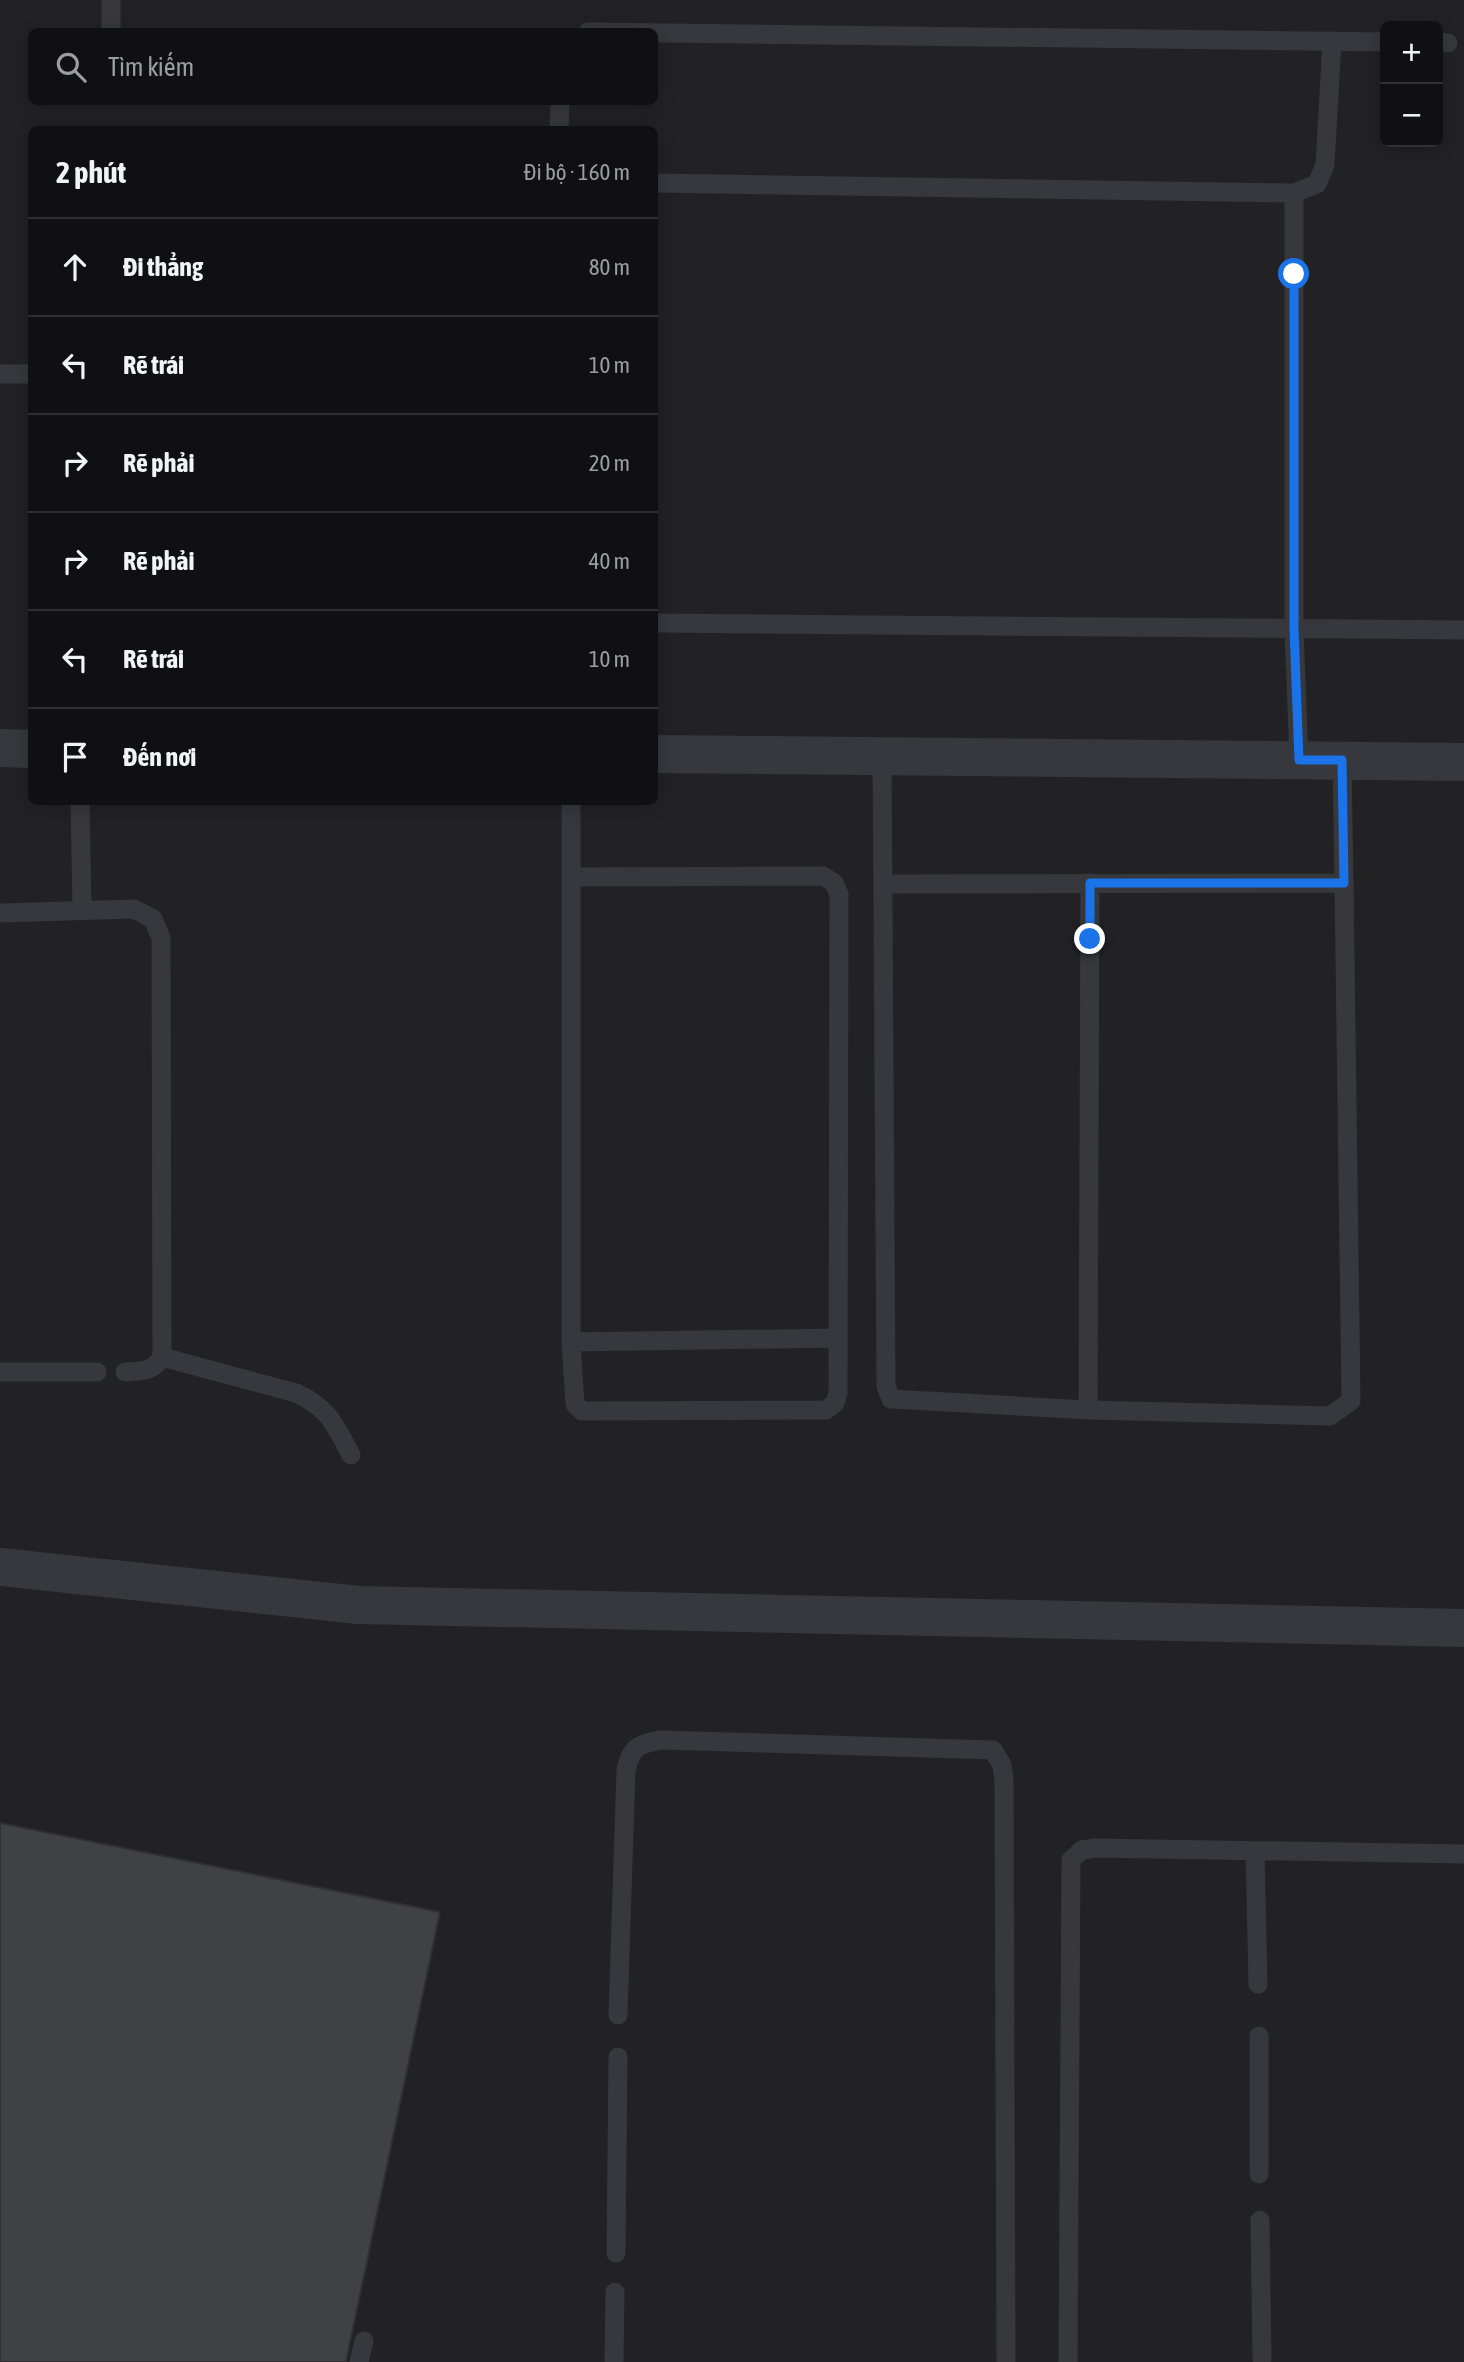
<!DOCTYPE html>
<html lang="vi">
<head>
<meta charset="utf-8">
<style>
	:root { --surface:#101012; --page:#1e1e20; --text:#f1f3f6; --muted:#9c9d9f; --line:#303032 }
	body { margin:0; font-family:"Asap Condensed",sans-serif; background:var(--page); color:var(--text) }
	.controls { position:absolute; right:21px; top:21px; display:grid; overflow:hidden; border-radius:10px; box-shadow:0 4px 18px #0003 }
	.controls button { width:63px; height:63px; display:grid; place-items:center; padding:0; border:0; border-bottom:2px solid var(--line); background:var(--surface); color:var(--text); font:35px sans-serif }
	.stop { position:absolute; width:21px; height:21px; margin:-16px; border:5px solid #1a73e8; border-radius:50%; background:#fff }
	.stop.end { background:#1a73e8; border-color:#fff; box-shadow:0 2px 7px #0008 }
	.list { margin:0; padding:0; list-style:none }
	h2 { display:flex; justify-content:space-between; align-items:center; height:91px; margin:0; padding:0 28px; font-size:30px }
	h2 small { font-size:23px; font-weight:400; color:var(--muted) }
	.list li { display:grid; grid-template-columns:46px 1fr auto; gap:21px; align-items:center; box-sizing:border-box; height:98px; padding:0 28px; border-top:2px solid var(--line) }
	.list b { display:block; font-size:26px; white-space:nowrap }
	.list em { font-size:23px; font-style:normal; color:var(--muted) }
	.icon { flex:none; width:38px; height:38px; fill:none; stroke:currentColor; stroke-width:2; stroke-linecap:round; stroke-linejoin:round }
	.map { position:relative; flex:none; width:1464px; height:2362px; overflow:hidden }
	.search { position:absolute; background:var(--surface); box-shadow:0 4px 18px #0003; left:28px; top:28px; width:630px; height:77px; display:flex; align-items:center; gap:18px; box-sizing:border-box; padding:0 24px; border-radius:10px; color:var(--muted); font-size:26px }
	.panel { position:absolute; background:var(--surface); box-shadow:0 4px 18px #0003; left:28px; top:126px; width:630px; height:679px; border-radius:10px }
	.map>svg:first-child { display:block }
</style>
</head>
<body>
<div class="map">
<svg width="1464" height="2362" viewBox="0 0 1464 2362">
	<rect width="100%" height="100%" fill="#161618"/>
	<!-- built -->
	<path fill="#222225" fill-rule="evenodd" d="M0,0H1464V2362H0ZM1385,26H1438V142H1385ZM32,32H654V102H32ZM32,130H654V802H32Z"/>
	<!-- building -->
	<path fill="#404145" stroke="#303034" stroke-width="2" d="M0,1823L440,1912L346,2362H0Z"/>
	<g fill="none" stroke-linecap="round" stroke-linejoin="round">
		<!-- lane -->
		<path stroke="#37383d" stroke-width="19" d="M111,32V0
			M588,32L1385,42
			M1438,42L1448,43
			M559,130L560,102
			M654,183L1294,193V629L1299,760
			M1294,193L1317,184L1325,165L1332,41
			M0,374H32
			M654,623L1464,630
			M882,756L886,1386L891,1399L1088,1410L1330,1416L1351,1401L1344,883
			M80,802L82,910
			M571,877L823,876L834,883L839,894L838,1393L835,1403L826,1410L582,1411L575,1404L571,1342V802
			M883,884L1344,883L1342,760
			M0,913L134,909L153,919L161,938L162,1357C153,1372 141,1371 125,1372
			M571,1342L838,1338
			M162,1357L296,1393C329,1408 335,1425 351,1455
			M0,1372H97
			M1088,1410L1090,883
			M1255,1851L1258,1984
			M618,2015L626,1770C632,1746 637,1745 661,1740L993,1750L1002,1765L1004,1780L1006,2362
			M1259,2174V2036
			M1260,2220L1262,2359
			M616,2253L618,2057
			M359,2362L364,2341
			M614,2362L615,2292
			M1068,2362L1071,1860L1082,1850L1095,1848L1464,1854"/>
		<!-- street -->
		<path stroke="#37383d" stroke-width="38" d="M0,748L32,749
			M654,754L1464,762
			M0,1567L359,1605L1464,1628"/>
	</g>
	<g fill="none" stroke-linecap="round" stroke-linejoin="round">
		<!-- route -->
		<path stroke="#1a73e8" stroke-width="9" d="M1090,939V883H1344L1342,760H1299L1294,629V274"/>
	</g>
</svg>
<div class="controls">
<button>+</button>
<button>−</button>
</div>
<div class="stop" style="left:1294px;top:274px"></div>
<div class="stop end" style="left:1090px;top:939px"></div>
<div class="search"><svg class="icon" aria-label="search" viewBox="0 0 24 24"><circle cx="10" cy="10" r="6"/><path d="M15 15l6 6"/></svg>Tìm kiếm</div>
<section class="panel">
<h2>2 phút<small>Đi bộ · 160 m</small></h2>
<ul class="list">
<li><svg class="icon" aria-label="ahead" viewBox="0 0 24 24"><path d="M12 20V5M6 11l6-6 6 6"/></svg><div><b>Đi thẳng</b></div><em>80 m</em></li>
<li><svg class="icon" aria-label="left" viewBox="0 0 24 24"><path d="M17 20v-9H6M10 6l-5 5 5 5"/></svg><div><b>Rẽ trái</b></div><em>10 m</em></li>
<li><svg class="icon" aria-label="right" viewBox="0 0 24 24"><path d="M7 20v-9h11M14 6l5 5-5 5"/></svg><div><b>Rẽ phải</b></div><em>20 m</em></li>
<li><svg class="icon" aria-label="right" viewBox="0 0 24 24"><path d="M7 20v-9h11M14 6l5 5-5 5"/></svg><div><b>Rẽ phải</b></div><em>40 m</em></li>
<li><svg class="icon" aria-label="left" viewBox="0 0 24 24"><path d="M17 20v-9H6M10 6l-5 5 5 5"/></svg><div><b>Rẽ trái</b></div><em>10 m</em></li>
<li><svg class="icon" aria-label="arrive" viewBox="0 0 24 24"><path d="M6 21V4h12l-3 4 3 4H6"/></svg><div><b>Đến nơi</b></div></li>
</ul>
</section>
</div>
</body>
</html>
